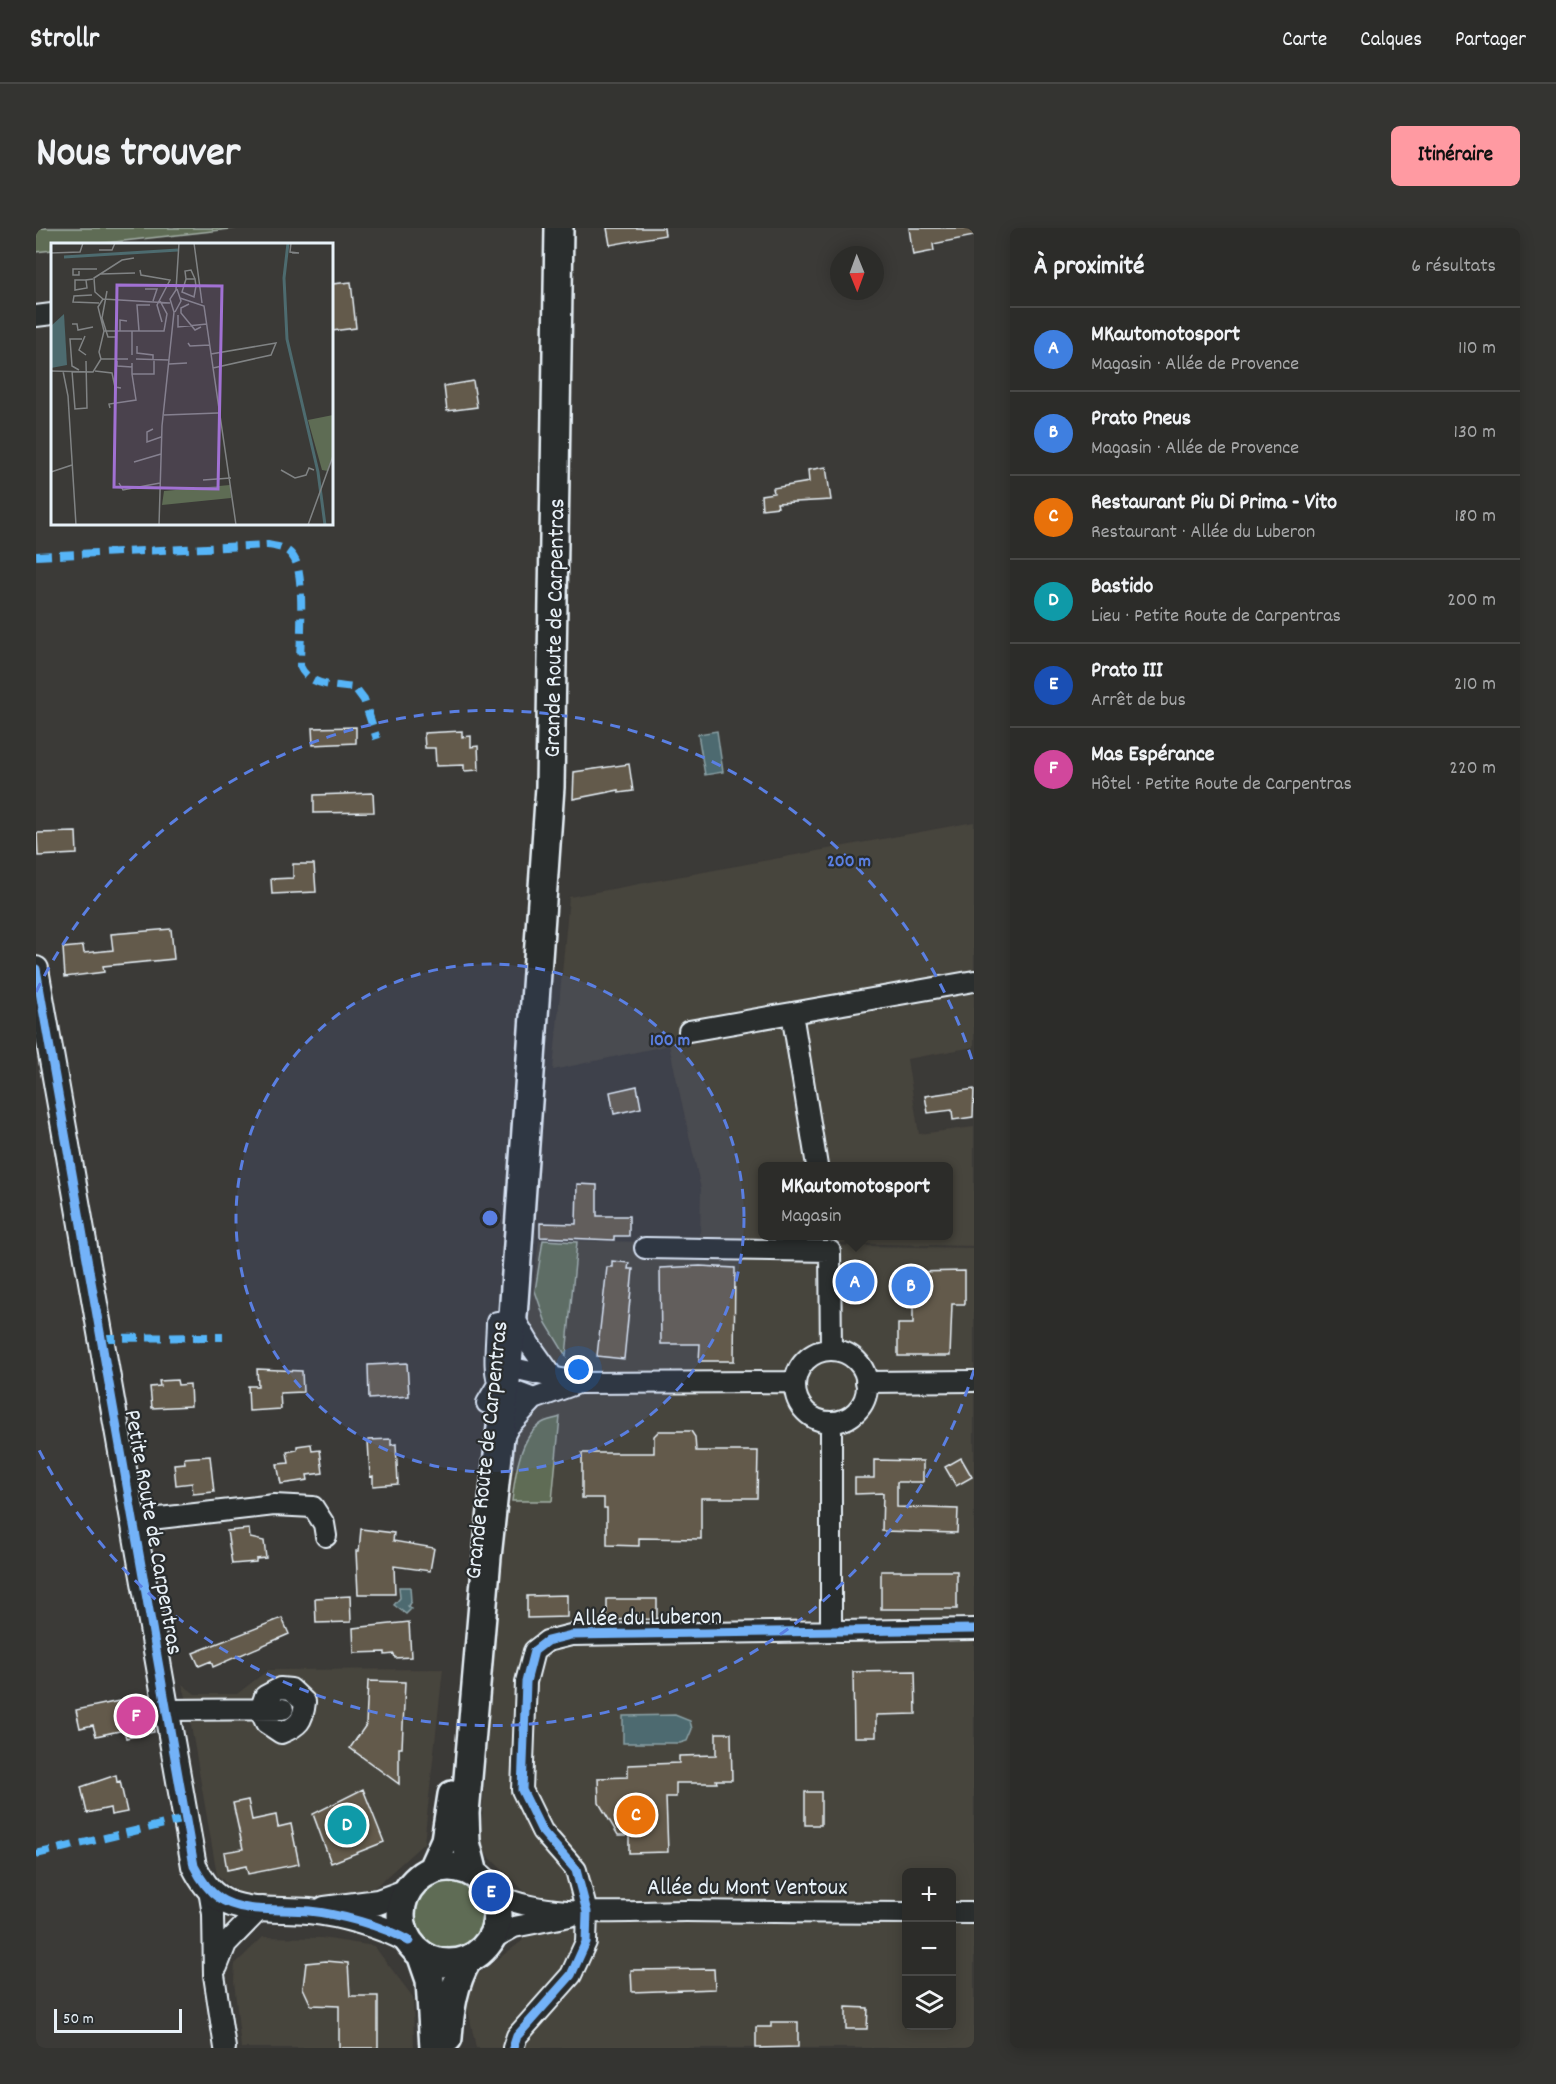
<!DOCTYPE html>
<html lang="fr">
<head>
<meta charset="utf-8">
<style>
	:root { --surface:#2c2c29; --page:#343431; --text:#f1f3f6; --muted:#a6a7a8; --line:#484846; --accent:#ff9aa2 }
	body { margin:0; font-family:Dekko,sans-serif; background:var(--page); color:var(--text) }
	.controls { position:absolute; right:18px; bottom:18px; display:grid; overflow:hidden; border-radius:9px; box-shadow:0 3px 15px #0003 }
	.controls button { width:54px; height:54px; display:grid; place-items:center; padding:0; border:0; border-bottom:2px solid var(--line); background:var(--surface); color:var(--text); font:30px sans-serif }
	.compass { position:absolute; left:794px; top:18px; width:54px; height:54px; border-radius:50%; background:var(--surface); box-shadow:0 3px 15px #0003; rotate:179deg }
	.scale { position:absolute; left:18px; bottom:15px; width:128px; box-sizing:border-box; padding-left:6px; border:3px solid #e8f1f8; border-top:0; font-size:16px; line-height:21px; white-space:nowrap; color:#e8f1f8; -webkit-text-stroke:4px #2a2d2e; paint-order:stroke }
	.you { position:absolute; left:543px; top:1142px; width:21px; height:21px; margin:-15px; border:4px solid #fff; border-radius:50%; background:#1a73e8; box-shadow:0 0 0 9px #1a73e833 }
	.badge { display:grid; place-items:center; width:39px; height:39px; border-radius:50%; background:var(--accent); color:#fff; font-size:20px; font-weight:700 }
	.pin { position:absolute; translate:-50% -50%; border:3px solid #fff; box-shadow:0 2px 6px #0006 }
	.popup { position:absolute; left:722px; top:934px; width:195px; height:78px; box-sizing:border-box; display:grid; place-content:center; border-radius:9px; background:var(--surface); filter:drop-shadow(0 2px 4px #0005); font-size:20px; white-space:nowrap; color:var(--muted) }
	.popup b { font-size:22px; color:var(--text) }
	.popup::after { content:''; position:absolute; left:50%; top:100%; margin-left:-12px; border:12px solid transparent; border-top-color:var(--surface) }
	.list { margin:0; padding:0; list-style:none }
	h2 { display:flex; justify-content:space-between; align-items:center; height:78px; margin:0; padding:0 24px; font-size:26px }
	h2 small { font-size:20px; font-weight:400; color:var(--muted) }
	.list li { display:grid; grid-template-columns:39px 1fr auto; gap:18px; align-items:center; box-sizing:border-box; height:84px; padding:0 24px; border-top:2px solid var(--line) }
	.list b { display:block; font-size:22px; white-space:nowrap }
	.list p { margin:0; font-size:20px; white-space:nowrap; color:var(--muted) }
	.list em { font-size:20px; font-style:normal; color:var(--muted) }
	.icon { flex:none; width:33px; height:33px; fill:none; stroke:currentColor; stroke-width:2; stroke-linecap:round; stroke-linejoin:round }
	.map { position:relative; flex:none; width:938px; height:1820px; overflow:hidden; border-radius:9px }
	header { display:flex; align-items:center; gap:36px; box-sizing:border-box; height:84px; padding:0 30px; background:var(--surface); border-bottom:2px solid var(--line) }
	header strong { font-size:28px }
	nav { display:flex; gap:33px; margin-inline-start:auto; font-size:21px }
	.intro { display:flex; align-items:center; justify-content:space-between; box-sizing:border-box; height:144px; padding:0 36px }
	h1 { margin:0; font-size:42px }
	.button { padding:15px 27px; border-radius:9px; background:var(--accent); color:#111; font-size:21px; font-weight:700 }
	main { display:flex; gap:36px; padding:0 36px }
	aside { flex:1; background:var(--surface); border-radius:9px; box-shadow:0 3px 15px #0003 }
	.map>svg:first-child { display:block }
</style>
</head>
<body>
<header>
<strong>Strollr</strong>
<nav><a>Carte</a><a>Calques</a><a>Partager</a></nav>
</header>
<div class="intro"><h1>Nous trouver</h1><a class="button">Itinéraire</a></div>
<main>
<div class="map">
<svg width="938" height="1820" viewBox="0 0 938 1820">
	<rect width="100%" height="100%" fill="#3b3a37"/>
	<filter id="ink" filterUnits="userSpaceOnUse"><feTurbulence type="fractalNoise" baseFrequency=".0167" numOctaves="2"/><feDisplacementMap in="SourceGraphic" scale="12" xChannelSelector="R" yChannelSelector="G"/><feConvolveMatrix kernelMatrix="1 2 1 2 8 2 1 2 1" color-interpolation-filters="sRGB"/></filter>
	<g filter="url(#ink)">
		<!-- built -->
		<path fill="#47443d" fill-rule="evenodd" d="M938,594V819L871,831L883,906L938,899V1018L664,1012L665,961L633,817L517,842L533,669ZM726,938H912V1008H726Z
			M503,1012L938,1020V1820H440L427,1757L486,1713L490,1665L444,1620L467,1280ZM870,1644H915V1798H870Z
			M407,1441L388,1615L327,1670L206,1669L181,1647L150,1469L146,1456L159,1466H201L232,1442Z
			M227,1709L286,1710L338,1718L377,1769L378,1820H205L198,1753L199,1736Z"/>
		<!-- green -->
		<path fill="#5e6c54" stroke="#a3aea6" stroke-width="1.5" d="M0,0H203L61,16H16V22L0,24Z
			M507,1012L541,1014L530,1128L510,1095L499,1063Z
			M524,1189L516,1273H476C479,1249 483,1209 506,1195C511,1192 519,1191 524,1189Z
			M378 1689a35 35 0 1 1 70 0a35 35 0 1 1-70 0Z"/>
		<!-- water -->
		<path fill="#4d6b6f" stroke="#8ba1a6" stroke-width="1.5" d="M681,503L687,544L669,547L662,506Z
			M363,1359H374L375,1373L372,1378L375,1381L370,1386L358,1377L364,1370Z
			M587,1488L639,1487L654,1493L656,1501L651,1513L644,1515H587Z"/>
		<!-- building -->
		<path fill="#635a4b" stroke="#e8f1f8" stroke-width="1.5" d="M571,0H628L629,7L574,17Z
			M873,0H938V8L897,16L898,23L877,27Z
			M315,54L320,100L296,103V56Z
			M437,153L441,179L411,183L408,158Z
			M790,239L795,272L741,275L742,279L726,281L725,267L738,265L737,260L773,254L772,242Z
			M320,499V515L277,517L276,500Z
			M426,503V509L435,508V519L442,518L443,542L428,543V537L400,538L399,520H389L388,505Z
			M593,536L597,563L583,565V562L537,571L538,544Z
			M337,565L338,584L278,585V567Z
			M40,604L41,626L2,628L1,605Z
			M257,636H278L280,664L236,666L235,651L257,650Z
			M135,701L138,731L67,738L68,744L29,749L27,720L47,718L48,725L77,722L75,706Z
			M601,858L605,880L578,886L574,864Z
			M938,861L937,889L917,892L916,882L892,885L889,868Z
			M541,956L561,957V988H593V1008H578V1012L504,1009V995L540,996Z
			M576,1033L593,1035L592,1041H597L588,1131L561,1128L571,1039H576Z
			M664,1038L699,1040L698,1133H663L664,1116H625L624,1040Z
			M929,1043V1076H916L914,1128H862V1096H877V1044Z
			M371,1135L373,1168L333,1171L332,1137Z
			M221,1141L266,1143L267,1164L244,1165L245,1181L213,1183L212,1158H222Z
			M141,1152L142,1157L154,1156L155,1178L116,1180L114,1159L124,1158L123,1153Z
			M623,1203H655L659,1209L660,1223H722L721,1270H665V1311L603,1310V1318L571,1317V1280H568V1270H546V1225H618V1208Z
			M355,1211V1217L360,1216L362,1256L337,1258V1248L334,1249L332,1212Z
			M275,1216L276,1223L284,1222L287,1245L271,1247L272,1252L245,1256L241,1236L253,1235L251,1224L261,1222V1218Z
			M174,1228L178,1264L157,1266L156,1255L140,1257L138,1236L149,1235L148,1230Z
			M925,1230L936,1249L920,1258L909,1239Z
			M838,1232L887,1233V1254H861V1279L922,1281L921,1305L846,1303L847,1265L819,1266V1250H838Z
			M213,1301L214,1310L228,1313L230,1330L220,1331V1334L196,1336L191,1303Z
			M325,1301L358,1305L357,1313L398,1320L394,1343L358,1338L359,1366H322L320,1323H323Z
			M845,1343H921V1381H845Z
			M531,1367V1389L491,1390V1368Z
			M314,1368L315,1394L280,1395L279,1370Z
			M571,1371H621V1391L571,1392Z
			M246,1390L253,1406L177,1439L175,1433L163,1438L157,1425Z
			M373,1394L375,1429L359,1430L358,1426L349,1427V1424L318,1425L317,1400Z
			M879,1443L880,1486L840,1487V1509H818L817,1444Z
			M332,1453L369,1454L366,1520H363V1556L314,1520L330,1497Z
			M112,1467L118,1504L90,1510L88,1502L60,1508L57,1497L44,1500L40,1482Z
			M680,1505H695L696,1552H680L681,1555H640V1569H630L632,1624L593,1625V1607H582L563,1575L562,1550L592,1549V1537L643,1535V1528L680,1527Z
			M80,1547L81,1554L84,1553L91,1584L75,1587L74,1580L51,1585L45,1559Z
			M327,1561L348,1614L295,1635L277,1586Z
			M769,1564H785V1597H769Z
			M212,1572L216,1592L240,1587L242,1599L255,1596L263,1636L212,1646L210,1638L191,1642L188,1624L207,1621L197,1575Z
			M290,1733L312,1735L314,1768H342V1820H303V1778L275,1777L267,1760L270,1735Z
			M678,1741L679,1761L596,1764L595,1742Z
			M810,1779L832,1780L831,1801H810Z
			M735,1794H762V1819L720,1820V1799H735Z"/>
		<g fill="none" stroke-linecap="round" stroke-linejoin="round">
			<!-- minor casing -->
			<g stroke="#e8f1f8" stroke-width="24">
				<path id="minor" d="M0,88L16,86
					M653,803L756,785
					M781,938L756,785L938,753
					M609,1020L794,1023L795,1122
					M477,1088L494,1117L516,1148
					M461,1094C461,1109 456,1146 464,1158L498,1171L542,1155
					M759 1158a36 36 0 1 1 72 0a36 36 0 1 1-72 0Z
					M830,1154L938,1153
					M451,1175L471,1141L477,1140L542,1155L759,1154
					M795,1194V1403
					M466,1211L473,1198L498,1171
					M97,1293L238,1277L277,1279L288,1296L290,1308
					M244,1460L255,1461L269,1474C267,1493 263,1498 245,1505L230,1495L224,1482L229,1468Z
					M130,1482L247,1481
					M173,1662L177,1686L178,1747L189,1820
					M455,1664C504,1692 594,1683 650,1683C723,1684 797,1685 870,1685
					M915,1685H938
					M454,1712L478,1699L534,1688
					M181,1739L190,1716L226,1679
					M477,1820L481,1808L535,1747L550,1714L551,1684L540,1642L506,1603L486,1562L490,1454L498,1423L511,1413L535,1407L938,1401"/>
			</g>
			<!-- tertiary casing -->
			<g stroke="#e8f1f8" stroke-width="28">
				<path id="tertiary" d="M0,741L158,1638C164,1650 171,1662 183,1670C206,1686 246,1680 273,1683C303,1686 347,1698 373,1713
					M289,1681L342,1674L372,1663"/>
			</g>
			<!-- secondary casing -->
			<g stroke="#e8f1f8" stroke-width="32">
				<path id="secondary" d="M365 1687a48 48 0 1 1 96 0a48 48 0 1 1-96 0Z
					M395,1643L409,1612L416,1567
					M438,1646L430,1614L429,1585L451,1329L477,1088L514,559L523,0
					M385,1726L394,1752L398,1820
					M412,1810C414,1782 417,1756 432,1731"/>
			</g>
			<!-- minor -->
			<use href="#minor" stroke="#2a2d2e" stroke-width="20"/>
			<!-- tertiary -->
			<use href="#tertiary" stroke="#2a2d2e" stroke-width="24"/>
			<!-- secondary -->
			<use href="#secondary" stroke="#2a2d2e" stroke-width="27"/>
			<!-- quiet -->
			<path stroke="#56b5f8" stroke-width="8" stroke-dasharray="15 8" stroke-linecap="butt" d="M0,328L232,317C243,319 253,320 259,332C269,350 264,415 264,438C273,459 299,457 319,460L328,472L341,511
				M65,1110L187,1109
				M0,1626L150,1591"/>
			<!-- cycleway casing -->
			<g stroke="#2a2d2e" stroke-width="13">
				<path id="cycleway" d="M0,741L158,1638C164,1650 171,1662 183,1670C206,1686 246,1680 273,1683C303,1686 347,1698 373,1713
					M477,1820L481,1808L535,1747L550,1714L551,1684L540,1642L506,1603L486,1562L490,1454L498,1423L511,1413L535,1407L938,1401"/>
			</g>
			<!-- cycleway -->
			<use href="#cycleway" stroke="#73b2f8" stroke-width="9"/>
		</g>
	</g>
	<!-- distance rings -->
	<circle cx="454" cy="990" r="254" fill="#5a7fe2" fill-opacity=".12"/>
	<g fill="none" stroke="#5a7fe2" stroke-width="3" stroke-dasharray="10 8">
		<circle cx="454" cy="990" r="254"/>
		<path d="M938 1142A507 507 0 0 1 0 1216M0 764A507 507 0 0 1 938 838"/>
	</g>
	<g text-anchor="middle" stroke-width="4.5" stroke-linejoin="round" paint-order="stroke">
		<!-- street labels -->
		<g font-size="24" fill="#e8f1f8" stroke="#2a2d2e">
			<text transform="translate(517 400) rotate(-89)" y="8">Grande Route de Carpentras</text>
			<text transform="translate(449 1222) rotate(-84)" y="8">Grande Route de Carpentras</text>
			<text transform="translate(119 1304) rotate(80)" y="8">Petite Route de Carpentras</text>
			<text transform="translate(611 1388) rotate(-1)" y="8">Allée du Luberon</text>
			<text x="711" y="1666">Allée du Mont Ventoux</text>
		</g>
	</g>
	<!-- overview -->
	<g transform="translate(15 15)">
		<rect width="282" height="282" fill="#3b3a37"/>
		<path d="M282,172V211L277,228L271,227L257,177ZM179,242L180,255L111,262L113,248Z" fill="#5e6c54"/>
		<path d="M13,71L16,122L0,125V83Z" fill="#4d6b6f"/>
		<path fill="none" stroke="#4d6b6f" stroke-width="3" d="M237,0L233,35L236,96L267,229L274,282M13,14L127,7"/>
		<path fill="none" stroke="#808384" stroke-width="1.5" d="M143,0L151,60M240,0L239,9L248,10H241M48,7H61L64,0M0,10L29,9L32,0M83,15L71,17L43,35L44,49L52,56L119,60M89,27L90,32L119,37L106,62L111,79M28,28V32H22V26H46M50,31L84,30M135,36L134,28L140,27L144,36M35,37H24V47L36,45L35,37L42,36M145,43L143,54L131,49L135,36H144L145,43H150M94,46H106L102,58M56,48L51,75L57,94H64M41,52L23,53L22,59L48,60M129,55L153,63L185,282M138,61L130,65V70L144,87L150,84M124,69L130,58L126,46M127,72V84L156,81M21,81H26L27,87L42,84M53,88H113L116,71L109,58M69,88V77L76,78M88,88L86,62H99M34,93L28,107L35,112M137,100L139,103L159,102M86,103V110L102,112V116M160,111L225,100L220,112L162,125M81,112V88M50,116L48,109L53,88L47,64L52,56M50,116H77M85,116L118,117M66,118V123L81,124M81,120V131H103V116M118,121L136,120M28,127L21,123L19,96H31M0,128L42,129L50,116M12,128L17,153L25,282M21,128L24,166L36,165L35,118M44,128L61,130L64,144L70,145M59,165L58,161L85,157L81,131M113,172L167,170M102,186L96,189V199L110,194M83,219L110,211M230,227L244,235L255,232L258,225L263,227M0,229L21,222M152,237L180,235M68,240L72,247L109,240M108,282L111,183L123,69L119,56L125,47L128,0M257,282L282,213"/>
		<path fill="#a171d3" fill-opacity="0.15" stroke="#a171d3" stroke-width="3" d="M66,42L171,43L167,246L63,244Z"/>
		<rect width="282" height="282" fill="none" stroke="#e8f1f8" stroke-width="3"/>
	</g>
	<circle cx="454" cy="990" r="9" fill="#5a7fe2" stroke="#2a2d2e" stroke-width="3"/>
	<g font-size="18" text-anchor="middle" font-weight="bold" fill="#5a7fe2" stroke="#2a2d2e" stroke-width="4.5" stroke-linejoin="round" paint-order="stroke">
		<text x="813" y="638">200 m</text>
		<text x="634" y="817">100 m</text>
	</g>
</svg>
<div class="controls">
<button>+</button>
<button>−</button>
<button><svg class="icon" aria-label="layers" viewBox="0 0 24 24"><path d="M12 4l9 5-9 5-9-5zM3 14l9 5 9-5"/></svg></button>
</div>
<svg class="compass" viewBox="-18 -18 36 36"><path d="M0-13l5 13h-10z" fill="#e53935"/><path d="M0 13l5-13h-10z" fill="#a6a7a8"/></svg>
<div class="scale">50 m</div>
<div class="you"></div>
<div class="pin badge" style="left:819px;top:1054px;background:#3f7fe0">A</div>
<div class="popup"><b>MKautomotosport</b>Magasin</div>
<div class="pin badge" style="left:875px;top:1058px;background:#3f7fe0">B</div>
<div class="pin badge" style="left:600px;top:1587px;background:#e8710a">C</div>
<div class="pin badge" style="left:311px;top:1597px;background:#0f9aa8">D</div>
<div class="pin badge" style="left:455px;top:1664px;background:#1a4fb4">E</div>
<div class="pin badge" style="left:100px;top:1488px;background:#d1479c">F</div>
</div>
<aside>
<h2>À proximité<small>6 résultats</small></h2>
<ul class="list">
<li><span class="badge" style="background:#3f7fe0">A</span><div><b>MKautomotosport</b><p>Magasin · Allée de Provence</p></div><em>110 m</em></li>
<li><span class="badge" style="background:#3f7fe0">B</span><div><b>Prato Pneus</b><p>Magasin · Allée de Provence</p></div><em>130 m</em></li>
<li><span class="badge" style="background:#e8710a">C</span><div><b>Restaurant Piu Di Prima - Vito</b><p>Restaurant · Allée du Luberon</p></div><em>180 m</em></li>
<li><span class="badge" style="background:#0f9aa8">D</span><div><b>Bastido</b><p>Lieu · Petite Route de Carpentras</p></div><em>200 m</em></li>
<li><span class="badge" style="background:#1a4fb4">E</span><div><b>Prato III</b><p>Arrêt de bus</p></div><em>210 m</em></li>
<li><span class="badge" style="background:#d1479c">F</span><div><b>Mas Espérance</b><p>Hôtel · Petite Route de Carpentras</p></div><em>220 m</em></li>
</ul>
</aside>
</main>
</body>
</html>
